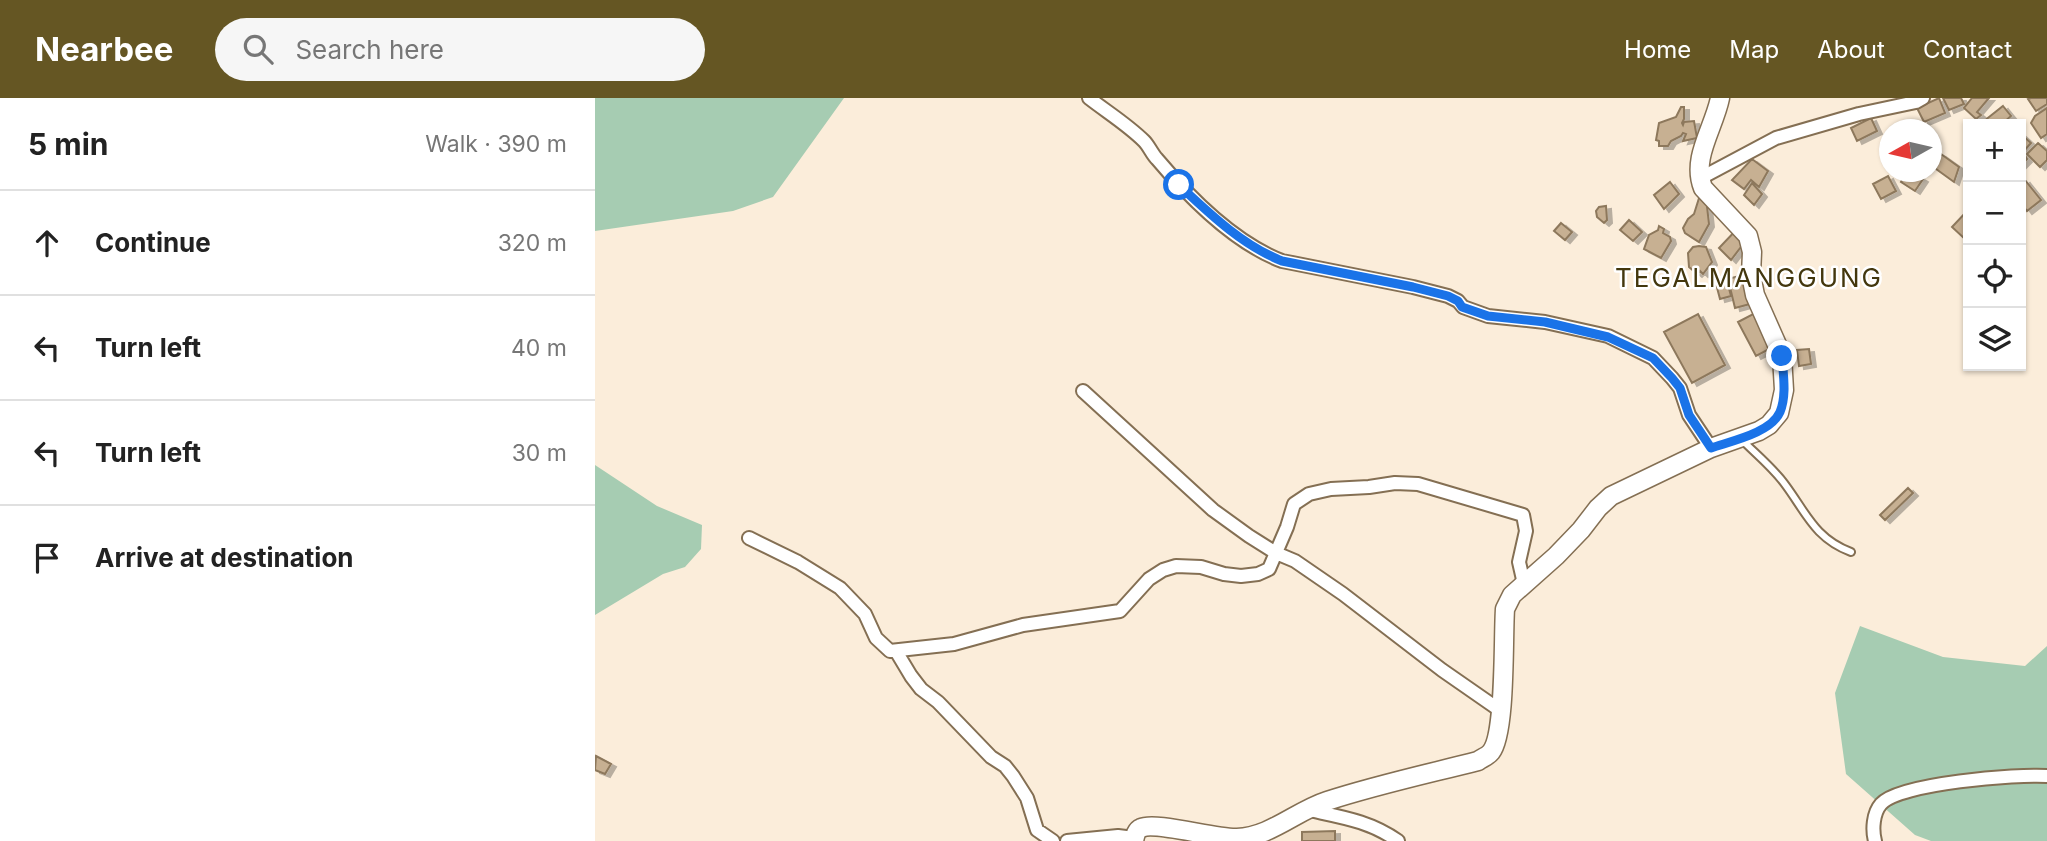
<!DOCTYPE html>
<html lang="en">
<head>
<meta charset="utf-8">
<style>
	:root { --surface:#fff; --page:#f6f6f6; --text:#222; --muted:#767676; --line:#e0e0e0; --accent:#655623 }
	body { margin:0; font-family:Inter,sans-serif; background:var(--page); color:var(--text) }
	.controls { position:absolute; right:21px; top:21px; display:grid; overflow:hidden; border-radius:0px; box-shadow:0 2px 5px #0004 }
	.controls button { width:63px; height:63px; display:grid; place-items:center; padding:0; border:0; border-bottom:2px solid var(--line); background:var(--surface); color:var(--text); font:35px sans-serif }
	.compass { position:absolute; left:1284px; top:21px; width:63px; height:63px; border-radius:50%; background:var(--surface); box-shadow:0 2px 5px #0004; rotate:262deg }
	.stop { position:absolute; width:21px; height:21px; margin:-16px; border:5px solid #1a73e8; border-radius:50%; background:#fff }
	.stop.end { background:#1a73e8; border-color:#fff; box-shadow:0 2px 7px #0008 }
	.list { margin:0; padding:0; list-style:none }
	h2 { display:flex; justify-content:space-between; align-items:center; height:91px; margin:0; padding:0 28px; font-size:30px }
	h2 small { font-size:23px; font-weight:400; color:var(--muted) }
	.list li { display:grid; grid-template-columns:46px 1fr auto; gap:21px; align-items:center; box-sizing:border-box; height:105px; padding:0 28px; border-top:2px solid var(--line) }
	.list b { display:block; font-size:26px; white-space:nowrap }
	.list em { font-size:23px; font-style:normal; color:var(--muted) }
	.icon { flex:none; width:38px; height:38px; fill:none; stroke:currentColor; stroke-width:2; stroke-linecap:round; stroke-linejoin:round }
	.map { position:relative; flex:none; width:1452px; height:743px; overflow:hidden }
	header { display:flex; align-items:center; gap:42px; box-sizing:border-box; height:98px; padding:0 35px; background:var(--accent); color:#fff }
	header strong { font-size:33px }
	nav { display:flex; gap:38px; margin-inline-start:auto; font-size:24px }
	.search { width:490px; height:63px; background:var(--page); display:flex; align-items:center; gap:18px; box-sizing:border-box; padding:0 24px; border-radius:38px; color:var(--muted); font-size:26px }
	main { display:flex }
	aside { flex:1; background:var(--surface) }
	.map>svg:first-child { display:block }
</style>
</head>
<body>
<header>
<strong>Nearbee</strong>
<div class="search"><svg class="icon" aria-label="search" viewBox="0 0 24 24"><circle cx="10" cy="10" r="6"/><path d="M15 15l6 6"/></svg>Search here</div>
<nav><a>Home</a><a>Map</a><a>About</a><a>Contact</a></nav>
</header>
<main>
<aside>
<h2>5 min<small>Walk · 390 m</small></h2>
<ul class="list">
<li><svg class="icon" aria-label="ahead" viewBox="0 0 24 24"><path d="M12 20V5M6 11l6-6 6 6"/></svg><div><b>Continue</b></div><em>320 m</em></li>
<li><svg class="icon" aria-label="left" viewBox="0 0 24 24"><path d="M17 20v-9H6M10 6l-5 5 5 5"/></svg><div><b>Turn left</b></div><em>40 m</em></li>
<li><svg class="icon" aria-label="left" viewBox="0 0 24 24"><path d="M17 20v-9H6M10 6l-5 5 5 5"/></svg><div><b>Turn left</b></div><em>30 m</em></li>
<li><svg class="icon" aria-label="arrive" viewBox="0 0 24 24"><path d="M6 21V4h12l-3 4 3 4H6"/></svg><div><b>Arrive at destination</b></div></li>
</ul>
</aside>
<div class="map">
<svg width="1452" height="743" viewBox="0 0 1452 743">
	<defs>
		<filter id="shadow"><feDropShadow dx="5" dy="3" stdDeviation="0" flood-color="#0004"/></filter>
	</defs>
	<rect width="100%" height="100%" fill="#fbedda"/>
	<!-- forest -->
	<path fill="#a6ccb2" d="M0,0H249L178,99L138,113L0,133Z
		M0,367L62,408L107,427L106,451L90,469L68,476L0,517Z
		M1265,528L1348,559L1430,568L1452,548V743H1336L1320,737L1251,676L1240,595Z"/>
	<!-- building -->
	<path fill="#c7b092" stroke="#8d785c" stroke-width="2" filter="url(#shadow)" d="M1344,0L1350,15L1329,24L1322,10Z
		M1348,0H1366L1369,6L1354,12Z
		M1377,0H1394L1382,14L1386,17L1381,21L1369,10Z
		M1436,0H1452V6L1441,13L1433,1Z
		M1408,8L1416,18L1407,26H1392L1389,23Z
		M1086,9H1089V21L1087,25L1088,27L1089,24L1099,23L1102,40L1088,43L1091,36L1088,35L1086,38L1076,43L1073,48H1064V43L1061,42L1064,25L1081,19Z
		M1452,10V36L1446,40L1436,25L1440,18Z
		M1276,20L1282,33L1262,43L1256,30Z
		M1426,36L1436,45L1428,54L1432,61L1426,67Z
		M1443,45L1452,53V62L1445,69L1432,56Z
		M1346,56L1364,69L1359,84L1337,68Z
		M1157,61L1173,73L1164,89L1156,82L1149,91L1137,82Z
		M1312,74H1316L1328,81L1320,93L1306,84Z
		M1293,78L1301,93L1286,101L1278,86Z
		M1430,82L1446,102L1432,113L1426,105V85Z
		M1075,84L1084,96L1069,111L1059,97Z
		M1157,85L1167,96L1159,107L1149,97Z
		M1105,97L1111,100L1114,126L1104,144L1090,135L1088,130L1093,121L1099,116Z
		M1011,108L1012,122L1009,125L1002,119L1001,113L1004,109Z
		M1373,112V139L1371,142L1357,129Z
		M1034,122L1047,134L1038,143L1025,132Z
		M966,125L977,134L970,142L959,133Z
		M1064,128L1069,131L1068,135L1075,139L1076,143L1066,160L1049,151L1054,137L1063,132Z
		M1145,128L1152,141L1136,162L1124,150Z
		M1104,148L1111,149L1117,164L1108,176L1105,173L1102,176L1094,169L1093,155L1098,149Z
		M1148,177L1155,206L1140,210L1133,181Z
		M1131,179L1136,198L1125,201L1120,182Z
		M1162,214L1180,248L1161,258L1143,224Z
		M1103,216L1130,267L1097,285L1069,234Z
		M1214,251L1216,266L1204,268L1202,252Z
		M1313,390L1318,395L1290,422L1285,417Z
		M1,658L16,666L10,676L0,672Z
		M740,733V743H707V734Z"/>
	<g fill="none" stroke-linecap="round" stroke-linejoin="round">
		<!-- lane casing -->
		<g stroke="#846f53" stroke-width="10">
			<path id="lane" d="M1147,342C1161,356 1177,369 1189,385C1211,414 1219,440 1256,454"/>
		</g>
		<!-- street casing -->
		<g stroke="#846f53" stroke-width="16">
			<path id="street" d="M494,0C512,14 533,27 549,43C554,48 557,56 562,61C594,99 640,145 687,163L818,189L853,198L863,203L868,209L893,218L950,224L1013,238L1058,260L1077,280L1085,290L1094,317L1116,350
				M1104,81L1181,40L1264,16L1321,4L1328,0
				M488,293L618,412L654,438L681,455L700,463L748,496L847,572L906,613
				M154,440L203,464L245,490L270,516L281,540L295,553L359,546L428,527L525,513L554,481L568,472L581,468L606,469L629,476L646,478L663,476L674,471L692,429L699,406L714,396L736,391L774,389L800,385L823,386L928,417L931,433L924,464L929,486
				M301,553L316,578L326,591L343,604L396,659L410,668L418,678L432,700L442,732L458,743
				M714,712C746,719 775,723 803,743
				M472,743L523,738L539,740
				M1280,743C1277,732 1278,715 1286,706C1304,685 1423,676 1452,678"/>
		</g>
		<!-- secondary casing -->
		<g stroke="#846f53" stroke-width="21">
			<path id="secondary" d="M539,743C540,738 541,732 546,730C560,723 621,741 642,740C675,739 701,713 732,703C781,687 832,676 883,663C887,660 893,658 896,654C911,636 908,539 910,511L917,497L961,458L986,432L1003,410L1016,398L1116,350L1164,333L1174,327L1184,315L1189,292L1187,258L1160,197L1156,177L1157,154L1153,138L1108,90C1096,60 1119,30 1125,0"/>
		</g>
		<!-- lane -->
		<use href="#lane" stroke="#fff" stroke-width="6"/>
		<!-- street -->
		<use href="#street" stroke="#fff" stroke-width="12"/>
		<!-- secondary -->
		<use href="#secondary" stroke="#fff" stroke-width="18"/>
	</g>
	<g fill="none" stroke-linecap="round" stroke-linejoin="round">
		<!-- route -->
		<path stroke="#1a73e8" stroke-width="9" d="M584,87C615,116 647,147 687,163L818,189L853,198L863,203L867,209L893,218L950,224L1013,239L1058,260L1077,280L1085,290L1094,317L1116,350C1136,343 1176,335 1185,314C1192,297 1188,276 1187,258"/>
	</g>
	<g text-anchor="middle" stroke-width="5" stroke-linejoin="round" paint-order="stroke">
		<!-- quarter labels -->
		<g font-size="26" letter-spacing="2" fill="#43370d" stroke="#fff">
			<text x="1154" y="189">TEGALMANGGUNG</text>
		</g>
	</g>
</svg>
<div class="controls">
<button>+</button>
<button>−</button>
<button><svg class="icon" aria-label="locate" viewBox="0 0 24 24"><circle cx="12" cy="12" r="6"/><path d="M12 2v4M12 18v4M2 12h4M18 12h4"/></svg></button>
<button><svg class="icon" aria-label="layers" viewBox="0 0 24 24"><path d="M12 4l9 5-9 5-9-5zM3 14l9 5 9-5"/></svg></button>
</div>
<svg class="compass" viewBox="-18 -18 36 36"><path d="M0-13l5 13h-10z" fill="#e53935"/><path d="M0 13l5-13h-10z" fill="#767676"/></svg>
<div class="stop" style="left:584px;top:87px"></div>
<div class="stop end" style="left:1187px;top:258px"></div>
</div>
</main>
</body>
</html>
